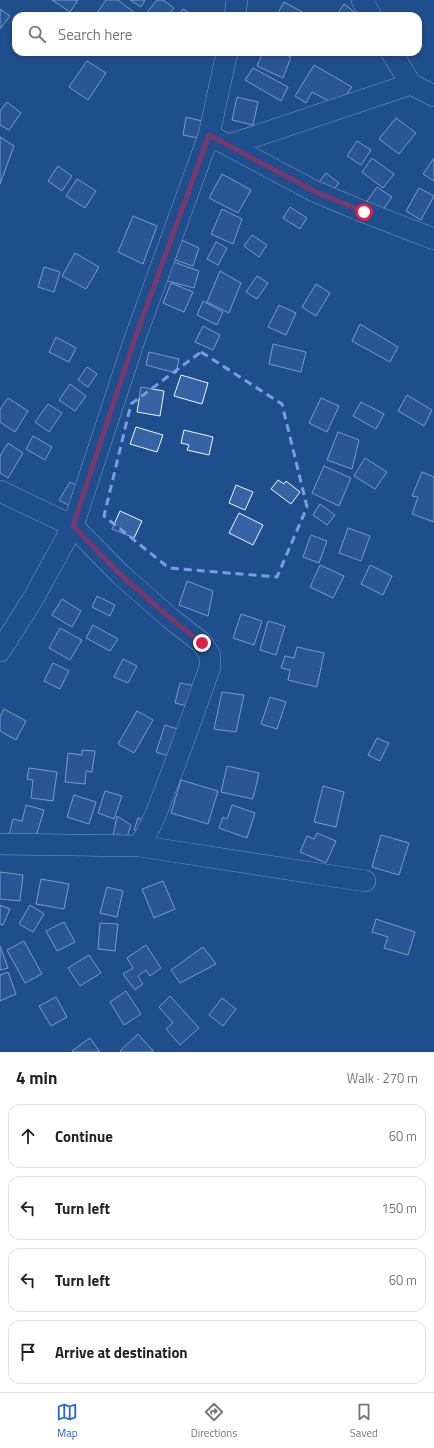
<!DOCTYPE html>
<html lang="en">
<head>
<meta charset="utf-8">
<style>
	:root { --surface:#fff; --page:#f2f2f2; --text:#222; --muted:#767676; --line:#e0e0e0; --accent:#2563eb }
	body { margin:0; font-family:"Titillium Web",sans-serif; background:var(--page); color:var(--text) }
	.stop { position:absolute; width:12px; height:12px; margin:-9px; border:3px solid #e11d48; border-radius:50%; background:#fff }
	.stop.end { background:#e11d48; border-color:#fff; box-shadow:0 1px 4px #0008 }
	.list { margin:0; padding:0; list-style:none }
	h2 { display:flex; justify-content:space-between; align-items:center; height:52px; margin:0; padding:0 16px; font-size:17px }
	h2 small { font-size:13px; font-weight:400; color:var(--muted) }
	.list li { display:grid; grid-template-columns:26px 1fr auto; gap:12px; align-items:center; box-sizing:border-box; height:64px; margin:0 8px 8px; padding:0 8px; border:1px solid var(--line); border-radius:12px }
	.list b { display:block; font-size:15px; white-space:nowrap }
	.list em { font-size:13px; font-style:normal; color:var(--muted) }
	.icon { flex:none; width:22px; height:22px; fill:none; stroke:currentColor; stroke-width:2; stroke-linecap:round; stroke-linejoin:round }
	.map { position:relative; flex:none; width:434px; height:1052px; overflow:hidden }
	.search { position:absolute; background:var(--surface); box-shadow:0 2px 6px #0003; left:12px; right:12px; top:12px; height:44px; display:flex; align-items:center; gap:10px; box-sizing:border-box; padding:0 14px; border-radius:12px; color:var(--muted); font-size:15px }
	.sheet { height:340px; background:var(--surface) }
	nav { display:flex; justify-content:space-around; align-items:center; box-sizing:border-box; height:56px; border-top:1px solid var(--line); background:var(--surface); font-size:11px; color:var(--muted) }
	nav a { display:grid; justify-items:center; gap:2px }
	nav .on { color:var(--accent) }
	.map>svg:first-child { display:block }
</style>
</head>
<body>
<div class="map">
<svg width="434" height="1052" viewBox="0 0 434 1052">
	<rect width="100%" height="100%" fill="#1f4e8c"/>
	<!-- building -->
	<path fill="#3563a3" stroke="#f2f6ff" d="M52,0H78L70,12Z
		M106,0H118L135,13L133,16H101L97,13Z
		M130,0H145L141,7Z
		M157,0H163L174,8L167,16H144Z
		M284,2L304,13L302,16H276Z
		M344,4L360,16H336Z
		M0,9L10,16L0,29Z
		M183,9L194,16H178Z
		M263,52H280L291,57L283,78L257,66Z
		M87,61L106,73L88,100L69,87Z
		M314,65L352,87L338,106L312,92L306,103L295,96Z
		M253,68L288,87L281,101L245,80Z
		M237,97L258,102L253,125L232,120Z
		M7,102L21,113L9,130L0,125V111Z
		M186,117L206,122L203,139L183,135Z
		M396,118L416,133L399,154L379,139Z
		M0,137L14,146L0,184Z
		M357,141L371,150L361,165L347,156Z
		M372,158L394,174L383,188L362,172Z
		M434,158V181L423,174Z
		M58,166L72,176L62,191L48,181Z
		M326,173L339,183L322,205L309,195Z
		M222,174L251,190L238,213L209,198Z
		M77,179L96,191L85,208L66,196Z
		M377,187L392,197L380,214L365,204Z
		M419,188L434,196L421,220L406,211Z
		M290,207L307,218L300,229L283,218Z
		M222,209L242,219L233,244L211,234Z
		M133,216L157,226L143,264L118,252Z
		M252,235L267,245L259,257L244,246Z
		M182,240L199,248L193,266L175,260Z
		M216,242L227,248L218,265L207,259Z
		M75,253L99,267L86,289L62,276Z
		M171,261L199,271L194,288L164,280Z
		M44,267L60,272L54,292L38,287Z
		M220,271L241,283L229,313L207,302Z
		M257,276L268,283L257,299L246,292Z
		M171,283L193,292L184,312L163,303Z
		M316,284L330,293L316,316L302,307Z
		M203,301L223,312L217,325L197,315Z
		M279,305L296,313L286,335L268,327Z
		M360,324L398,347L390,362L352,341Z
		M203,326L220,335L213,350L195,342Z
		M56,337L76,348L69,362L49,352Z
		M273,344L306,352L301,372L269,364Z
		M149,352L179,359L176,373L146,365Z
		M87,367L97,374L88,387L78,380Z
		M181,375L208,383L202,404L174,396Z
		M70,384L86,396L75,411L59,400Z
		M141,387L164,391L160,416L137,412Z
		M407,395L432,410L424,426L398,411Z
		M8,398L28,411L15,432L0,422V409Z
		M321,398L339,406L327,432L309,423Z
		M361,402L384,414L376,429L353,416Z
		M48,404L62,413L49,432L35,422Z
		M136,427L163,435L157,452L130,444Z
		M184,430L213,437L209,455L187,450L189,445L181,443Z
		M338,432L359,440L352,469L327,460Z
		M33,436L52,447L45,460L26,449Z
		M8,443L23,453L8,478L0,473V456Z
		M365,458L387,472L375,489L354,476Z
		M324,466L351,478L339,506L312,493Z
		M422,472L434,477V522L412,514L418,497L412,496Z
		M278,480L284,484L286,481L300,492L291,504L271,489Z
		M70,482L92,494L82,513L59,500Z
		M236,485L253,492L245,510L229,503Z
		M320,504L335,515L327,525L313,515Z
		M120,511L142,521L134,538L112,529Z
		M239,513L263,525L253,545L229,533Z
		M348,528L370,536L361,561L339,553Z
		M311,535L327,541L319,563L303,557Z
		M320,565L344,576L333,598L310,587Z
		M370,565L392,576L383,595L361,584Z
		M187,581L213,591L208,616L179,605Z
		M97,596L115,605L110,616L92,607Z
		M62,599L81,611L72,627L52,615Z
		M241,614L262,621L254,645L233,638Z
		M268,621L285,626L276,655L260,650Z
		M93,625L118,639L110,651L86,638Z
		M60,628L82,640L70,660L49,648Z
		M297,647L324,653L317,687L288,680L290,670L281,668L285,656L294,658Z
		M123,659L137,666L128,683L114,677Z
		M53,663L69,671L60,689L44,681Z
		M180,683L196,686L192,707L175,703Z
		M222,692L244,695L236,732L214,729Z
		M270,697L286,702L277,729L261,724Z
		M4,709L26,721L16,740L0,731V716Z
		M137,711L153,720L134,753L118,744Z
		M165,725L184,731L175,758L156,752Z
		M377,738L389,743L380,761L368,755Z
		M82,750L95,751L92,772L86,771L85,784L65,782L68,753L82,755Z
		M227,766L259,773L253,799L221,792Z
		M29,768L57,772L53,801L31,798L33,780L27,779Z
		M181,780L218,791L208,824L171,813Z
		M323,786L344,792L336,827L314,822Z
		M105,791L122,796L114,819L98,813Z
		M74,795L96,802L89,824L67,817Z
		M26,805L44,810L35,840L8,839L13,819L22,821Z
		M232,805L255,813L247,838L219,828L223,817L227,819Z
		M117,816L131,825L125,843L113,836Z
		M138,818L155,824L153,834L134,830Z
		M317,833L336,841L326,863L300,852L307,836L314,839Z
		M381,835L409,843L399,875L372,867Z
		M0,872L23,875L20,901L0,899Z
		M41,879L69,884L64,909L36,904Z
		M163,881L175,909L154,918L142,889Z
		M107,887L123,891L117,917L100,913Z
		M0,905L10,909L3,925L0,924Z
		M30,905L44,914L33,932L19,924Z
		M376,919L415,932L408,955L384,948L388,937L372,932Z
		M64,922L75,942L57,951L46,931Z
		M100,923L118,924L115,951L98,949Z
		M24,941L42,974L25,983L7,950Z
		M146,945L161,968L150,976L146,970L138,976L143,984L135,990L123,974L133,968L127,958Z
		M0,946L8,968L0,970Z
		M203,947L216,964L180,983L171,970Z
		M89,955L101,973L80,986L68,968Z
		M8,972L16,994L0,1001V975Z
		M126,991L141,1014L124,1025L110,1002Z
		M170,996L199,1028L180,1045L166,1029L173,1023L159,1007Z
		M56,997L67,1017L51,1026L39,1006Z
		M222,998L236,1009L223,1026L209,1015Z
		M138,1034L154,1052H122L120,1051Z
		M90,1038L100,1052H73L72,1051Z"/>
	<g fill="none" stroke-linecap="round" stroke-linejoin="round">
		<!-- minor casing -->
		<g stroke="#f2f6ff" stroke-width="22">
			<path id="minor" d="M362,0L371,16
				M235,16L237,0
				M391,52L411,84L434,96
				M209,135L314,191L364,212L434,239
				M229,145L411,84
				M0,491L73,526L120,574L170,618L202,643L210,655V667C196,706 183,744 168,782C160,804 152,826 139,846
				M0,651L33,599L73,526L133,344L209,135L227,52
				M0,844L139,846L365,881"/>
		</g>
		<!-- minor -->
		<use href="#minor" stroke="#1f4e8c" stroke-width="21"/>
	</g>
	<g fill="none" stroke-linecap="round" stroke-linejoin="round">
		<!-- route -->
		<path stroke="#e11d48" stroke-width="5" d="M202,643L170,618L120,574L73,526L133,344L209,135L314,191L364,212"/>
	</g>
	<!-- marked area -->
	<path d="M0 0H434V1052H0ZM201,352L282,404L307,507L277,577L169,568L104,516L131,404Z" fill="#1f4e8c" fill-opacity=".55" fill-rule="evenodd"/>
	<path fill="none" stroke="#7d9aea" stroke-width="3" stroke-dasharray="8 5" stroke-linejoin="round" d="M201,352L282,404L307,507L277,577L169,568L104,516L131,404Z"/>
</svg>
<div class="stop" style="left:364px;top:212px"></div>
<div class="stop end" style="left:202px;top:643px"></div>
<div class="search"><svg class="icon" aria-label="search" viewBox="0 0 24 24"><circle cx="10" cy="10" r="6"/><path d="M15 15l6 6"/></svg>Search here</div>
</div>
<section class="sheet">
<h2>4 min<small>Walk · 270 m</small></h2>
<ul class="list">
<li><svg class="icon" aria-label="ahead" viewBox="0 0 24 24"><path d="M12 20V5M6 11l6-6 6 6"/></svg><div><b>Continue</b></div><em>60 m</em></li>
<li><svg class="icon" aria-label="left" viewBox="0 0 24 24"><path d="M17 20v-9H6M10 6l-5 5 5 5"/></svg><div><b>Turn left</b></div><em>150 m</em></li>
<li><svg class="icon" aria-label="left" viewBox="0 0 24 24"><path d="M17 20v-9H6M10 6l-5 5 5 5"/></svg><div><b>Turn left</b></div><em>60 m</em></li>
<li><svg class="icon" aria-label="arrive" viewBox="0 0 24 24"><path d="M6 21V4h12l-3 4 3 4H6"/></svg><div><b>Arrive at destination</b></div></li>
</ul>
</section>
<nav>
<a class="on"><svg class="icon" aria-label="map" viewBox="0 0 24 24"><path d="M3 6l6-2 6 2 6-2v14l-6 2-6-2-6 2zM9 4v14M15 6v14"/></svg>Map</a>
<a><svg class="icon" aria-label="directions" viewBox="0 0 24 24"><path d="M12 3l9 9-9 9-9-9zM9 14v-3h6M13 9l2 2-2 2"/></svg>Directions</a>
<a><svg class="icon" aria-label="saved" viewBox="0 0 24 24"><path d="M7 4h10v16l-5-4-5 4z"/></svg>Saved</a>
</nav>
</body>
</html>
